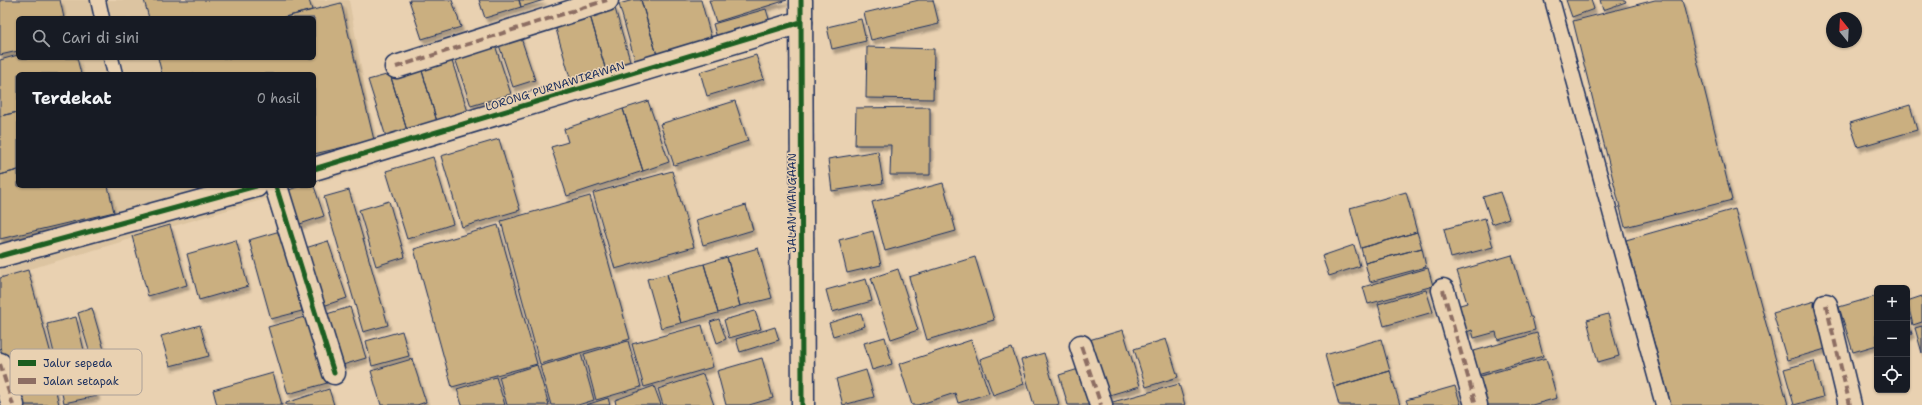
<!DOCTYPE html>
<html lang="id">
<head>
<meta charset="utf-8">
<style>
	:root { --surface:#171b24; --page:#20242c; --text:#f1f3f6; --muted:#9ea1a6; --line:#363941 }
	body { margin:0; font-family:"Shantell Sans",sans-serif; background:var(--page); color:var(--text) }
	.controls { position:absolute; right:12px; bottom:12px; display:grid; overflow:hidden; border-radius:6px; box-shadow:0 1px 3px #0004 }
	.controls button { width:36px; height:36px; display:grid; place-items:center; padding:0; border:0; border-bottom:1px solid var(--line); background:var(--surface); color:var(--text); font:20px sans-serif }
	.compass { position:absolute; left:1826px; top:12px; width:36px; height:36px; border-radius:50%; background:var(--surface); box-shadow:0 1px 3px #0004; rotate:342deg }
	.list { margin:0; padding:0; list-style:none }
	h2 { display:flex; justify-content:space-between; align-items:center; height:52px; margin:0; padding:0 16px; font-size:17px }
	h2 small { font-size:13px; font-weight:400; color:var(--muted) }
	.icon { flex:none; width:22px; height:22px; fill:none; stroke:currentColor; stroke-width:2; stroke-linecap:round; stroke-linejoin:round }
	.map { position:relative; flex:none; width:1922px; height:405px; overflow:hidden }
	.search { position:absolute; background:var(--surface); box-shadow:0 1px 3px #0004; left:16px; top:16px; width:300px; height:44px; display:flex; align-items:center; gap:10px; box-sizing:border-box; padding:0 14px; border-radius:6px; color:var(--muted); font-size:15px }
	.panel { position:absolute; background:var(--surface); box-shadow:0 1px 3px #0004; left:16px; top:72px; width:300px; height:116px; border-radius:6px }
	.map>svg:first-child { display:block }
</style>
</head>
<body>
<div class="map">
<svg width="1922" height="405" viewBox="0 0 1922 405">
	<defs>
		<filter id="shadow"><feDropShadow dx="2.5" dy="4.5" stdDeviation="1" flood-color="#0004"/></filter>
	</defs>
	<rect width="100%" height="100%" fill="#e9d1b1"/>
	<filter id="ink" filterUnits="userSpaceOnUse"><feTurbulence type="fractalNoise" baseFrequency=".025" numOctaves="2"/><feDisplacementMap in="SourceGraphic" scale="8" xChannelSelector="R" yChannelSelector="G"/><feConvolveMatrix kernelMatrix="1 2 1 2 8 2 1 2 1" color-interpolation-filters="sRGB"/></filter>
	<g filter="url(#ink)">
		<!-- built -->
		<path fill="#dcc4a1" fill-rule="evenodd" d="M0,0H349L379,165L314,184V74H18V186H308L0,278ZM18,18H314V58H18Z"/>
		<!-- building -->
		<path fill="#caaf80" stroke="#1b2f5e" filter="url(#shadow)" d="M0,0H60L64,18H18V51L0,55Z
			M144,0H309L312,10L281,18H149Z
			M409,0H452L461,27L422,39Z
			M479,0H519L521,7L485,18Z
			M519,0H544L521,7Z
			M633,0H641L659,62L637,68L619,4Z
			M641,0H701L714,48L659,62Z
			M709,0H787L716,22Z
			M919,0H933L939,24L871,40L864,13Z
			M1566,0H1591L1594,9L1572,17Z
			M1600,0H1625L1626,2L1603,10Z
			M1655,0H1682L1732,200L1625,227L1573,21Z
			M341,3L374,140L314,154V74H162L158,58H314V18H281Z
			M614,5L633,71L608,78L589,12Z
			M766,9L772,29L719,45L713,24Z
			M589,12L608,78L573,88L554,22Z
			M861,19L866,41L832,49L827,27Z
			M519,32L535,80L513,87L497,39Z
			M493,39L511,94L471,106L453,52Z
			M867,47L934,49L933,99L866,98Z
			M18,55V58H77L81,74H18V112L0,116V60Z
			M450,55L469,115L438,125L420,64Z
			M756,55L764,79L707,96L700,72Z
			M420,64L438,125L408,134L390,74Z
			M390,74L408,134L387,140L368,80Z
			M648,101L669,162L643,171L623,109Z
			M735,101L748,141L674,165L660,124Z
			M1910,105L1917,130L1858,147L1850,123Z
			M930,107V175H890L891,145H855L856,108Z
			M623,109L643,171L567,196L551,147L568,142L564,129Z
			M18,112V170L0,175V116Z
			M499,139L520,210L462,227L441,156Z
			M878,151L883,183L832,191L828,159Z
			M433,157L453,224L407,239L386,171Z
			M18,170V186H108L114,212L0,239V175Z
			M672,171L694,247L615,269L593,193Z
			M943,183L956,231L885,251L872,202Z
			M300,186H314L324,216L294,226L283,192Z
			M349,190L388,325L363,332L324,197Z
			M1406,192L1417,232L1361,248L1350,208Z
			M1500,192L1509,218L1492,224L1483,197Z
			M590,196L630,339L540,364L501,221Z
			M389,201L405,257L376,266L359,210Z
			M746,205L753,230L703,245L696,220Z
			M1735,209L1788,405H1671L1626,240Z
			M1485,218L1493,247L1451,258L1444,229Z
			M170,225L187,285L148,296L132,236Z
			M498,225L537,364L452,387L414,249Z
			M280,231L302,311L271,319L249,240Z
			M873,231L881,265L847,273L839,240Z
			M1417,232L1422,248L1365,263L1361,248Z
			M236,240L248,286L199,300L187,254Z
			M328,241L347,298L317,308L299,250Z
			M1354,245L1360,266L1329,276L1322,256Z
			M758,248L772,298L740,306L727,257Z
			M1422,248L1426,267L1370,282L1365,263Z
			M1512,255L1530,317H1532L1535,330L1498,340L1496,332L1474,338L1472,330L1461,334L1453,307L1467,303L1457,271Z
			M727,257L740,306L718,313L704,264Z
			M975,257L994,320L927,340L909,277Z
			M704,264L718,313L681,323L667,274Z
			M1428,268L1433,286L1368,304L1363,287Z
			M898,269L918,330L891,339L871,278Z
			M28,270L51,354L6,367L0,347V278Z
			M667,274L681,323L661,328L647,279Z
			M866,279L872,301L832,312L826,290Z
			M1426,290L1433,312L1384,326L1378,304Z
			M1877,296V345L1853,352L1839,307Z
			M1922,296V322L1913,325L1907,301Z
			M1815,301L1829,348L1787,360L1773,313Z
			M350,307L366,358L336,367L320,316Z
			M92,308L107,360L93,364L78,313Z
			M755,311L761,329L729,338L724,320Z
			M861,313L865,326L833,336L829,323Z
			M1608,314L1619,356L1598,362L1587,320Z
			M308,316L327,383L288,394L268,327Z
			M76,317L88,367L59,374L47,324Z
			M719,319L726,339L717,343L710,322Z
			M1907,319L1912,334L1907,336Z
			M200,325L209,356L170,366L161,336Z
			M702,325L713,367L644,387L632,344Z
			M1922,326V353L1915,328Z
			M775,327L779,340L740,352L736,339Z
			M1123,330L1140,386L1106,396L1089,340Z
			M402,331L409,356L372,366L366,341Z
			M1537,333L1543,356L1474,376L1467,353Z
			M885,337L892,364L872,370L864,343Z
			M1166,339L1178,377L1146,387L1134,349Z
			M1381,339L1390,371L1334,387L1325,355Z
			M971,340L989,393L958,403L955,393L918,405H912L899,364Z
			M628,341L641,387L596,400L584,354Z
			M1012,348L1024,384L993,395L980,359Z
			M1044,353L1059,404L1056,405H1034L1021,360Z
			M581,354L594,400L578,405H551L540,366Z
			M762,358L773,398L749,405H726L717,371Z
			M1546,358L1557,398L1532,405H1480L1473,378Z
			M412,359L426,402L417,405H381L371,371Z
			M1814,361L1823,397L1794,405L1784,369Z
			M537,365L549,405H507L499,377Z
			M1082,368L1093,405H1068L1059,375Z
			M866,370L874,397L843,405L836,379Z
			M92,371L97,396L64,403L59,379Z
			M1390,371L1400,405H1339L1334,387Z
			M52,373L59,405H22L17,381Z
			M273,373L282,405H217L213,390Z
			M703,374L714,405H663L658,389Z
			M496,377L505,405H462L457,389Z
			M1179,384L1185,405H1110L1109,403Z
			M654,386L661,405H616L615,400Z
			M1455,386L1461,405H1408L1406,400Z
			M329,389L334,405H286V403Z
			M608,398L610,405H586Z"/>
		<g fill="none" stroke-linecap="round" stroke-linejoin="round">
			<!-- service casing -->
			<g stroke="#1b2f5e" stroke-width="17">
				<path id="service" d="M98,0L102,18
					M1552,0L1663,405
					M111,58L115,74"/>
			</g>
			<!-- minor casing -->
			<g stroke="#1b2f5e" stroke-width="25">
				<path id="minor" d="M396,67L607,0
					M314,169L801,22
					M276,186L334,373
					M0,256L256,186
					M1443,290L1476,405
					M1826,305L1850,405
					M1081,346L1101,405
					M0,364L13,405"/>
			</g>
			<!-- tertiary casing -->
			<g stroke="#1b2f5e" stroke-width="25">
				<path id="tertiary" d="M801,0L803,405"/>
			</g>
			<!-- service -->
			<use href="#service" stroke="#e9d1b1" stroke-width="14"/>
			<!-- minor -->
			<use href="#minor" stroke="#e9d1b1" stroke-width="22"/>
			<!-- tertiary -->
			<use href="#tertiary" stroke="#e9d1b1" stroke-width="22"/>
			<!-- quiet -->
			<path stroke="#8d6e63" stroke-width="4" stroke-dasharray="8 4" stroke-linecap="butt" d="M396,67L607,0
				M1443,290L1476,405
				M1826,305L1850,405
				M1081,346L1101,405
				M0,364L13,405"/>
			<!-- cycleway casing -->
			<g stroke="#e9d1b1" stroke-width="8">
				<path id="cycleway" d="M801,0L802,405
					M314,169L801,22
					M276,186L334,373
					M0,256L256,186"/>
			</g>
			<!-- cycleway -->
			<use href="#cycleway" stroke="#1b5e20" stroke-width="5"/>
		</g>
	</g>
	<g text-anchor="middle" stroke-width="3" stroke-linejoin="round" paint-order="stroke">
		<!-- street labels -->
		<g font-size="11" fill="#1b2f5e" stroke="#e9d1b1">
			<text transform="translate(555 86) rotate(-17)" y="4">LORONG PURNAWIRAWAN</text>
			<text transform="translate(792 203) rotate(-90)" y="4">JALAN MANGAAN</text>
		</g>
	</g>
	<!-- legend -->
	<rect x="10" y="349" width="132" height="46" rx="6" fill="#e9d1b1" stroke="#aba098" stroke-width="1"/>
	<rect x="18" y="360" width="18" height="6" fill="#1b5e20"/>
	<rect x="18" y="378" width="18" height="6" fill="#8d6e63"/>
	<g font-size="11" fill="#1b2f5e">
		<text x="43" y="367">Jalur sepeda</text>
		<text x="43" y="385">Jalan setapak</text>
	</g>
</svg>
<div class="controls">
<button>+</button>
<button>−</button>
<button><svg class="icon" aria-label="locate" viewBox="0 0 24 24"><circle cx="12" cy="12" r="6"/><path d="M12 2v4M12 18v4M2 12h4M18 12h4"/></svg></button>
</div>
<svg class="compass" viewBox="-18 -18 36 36"><path d="M0-13l5 13h-10z" fill="#e53935"/><path d="M0 13l5-13h-10z" fill="#9ea1a6"/></svg>
<div class="search"><svg class="icon" aria-label="search" viewBox="0 0 24 24"><circle cx="10" cy="10" r="6"/><path d="M15 15l6 6"/></svg>Cari di sini</div>
<section class="panel">
<h2>Terdekat<small>0 hasil</small></h2>
<ul class="list">
</ul>
</section>
</div>
</body>
</html>
